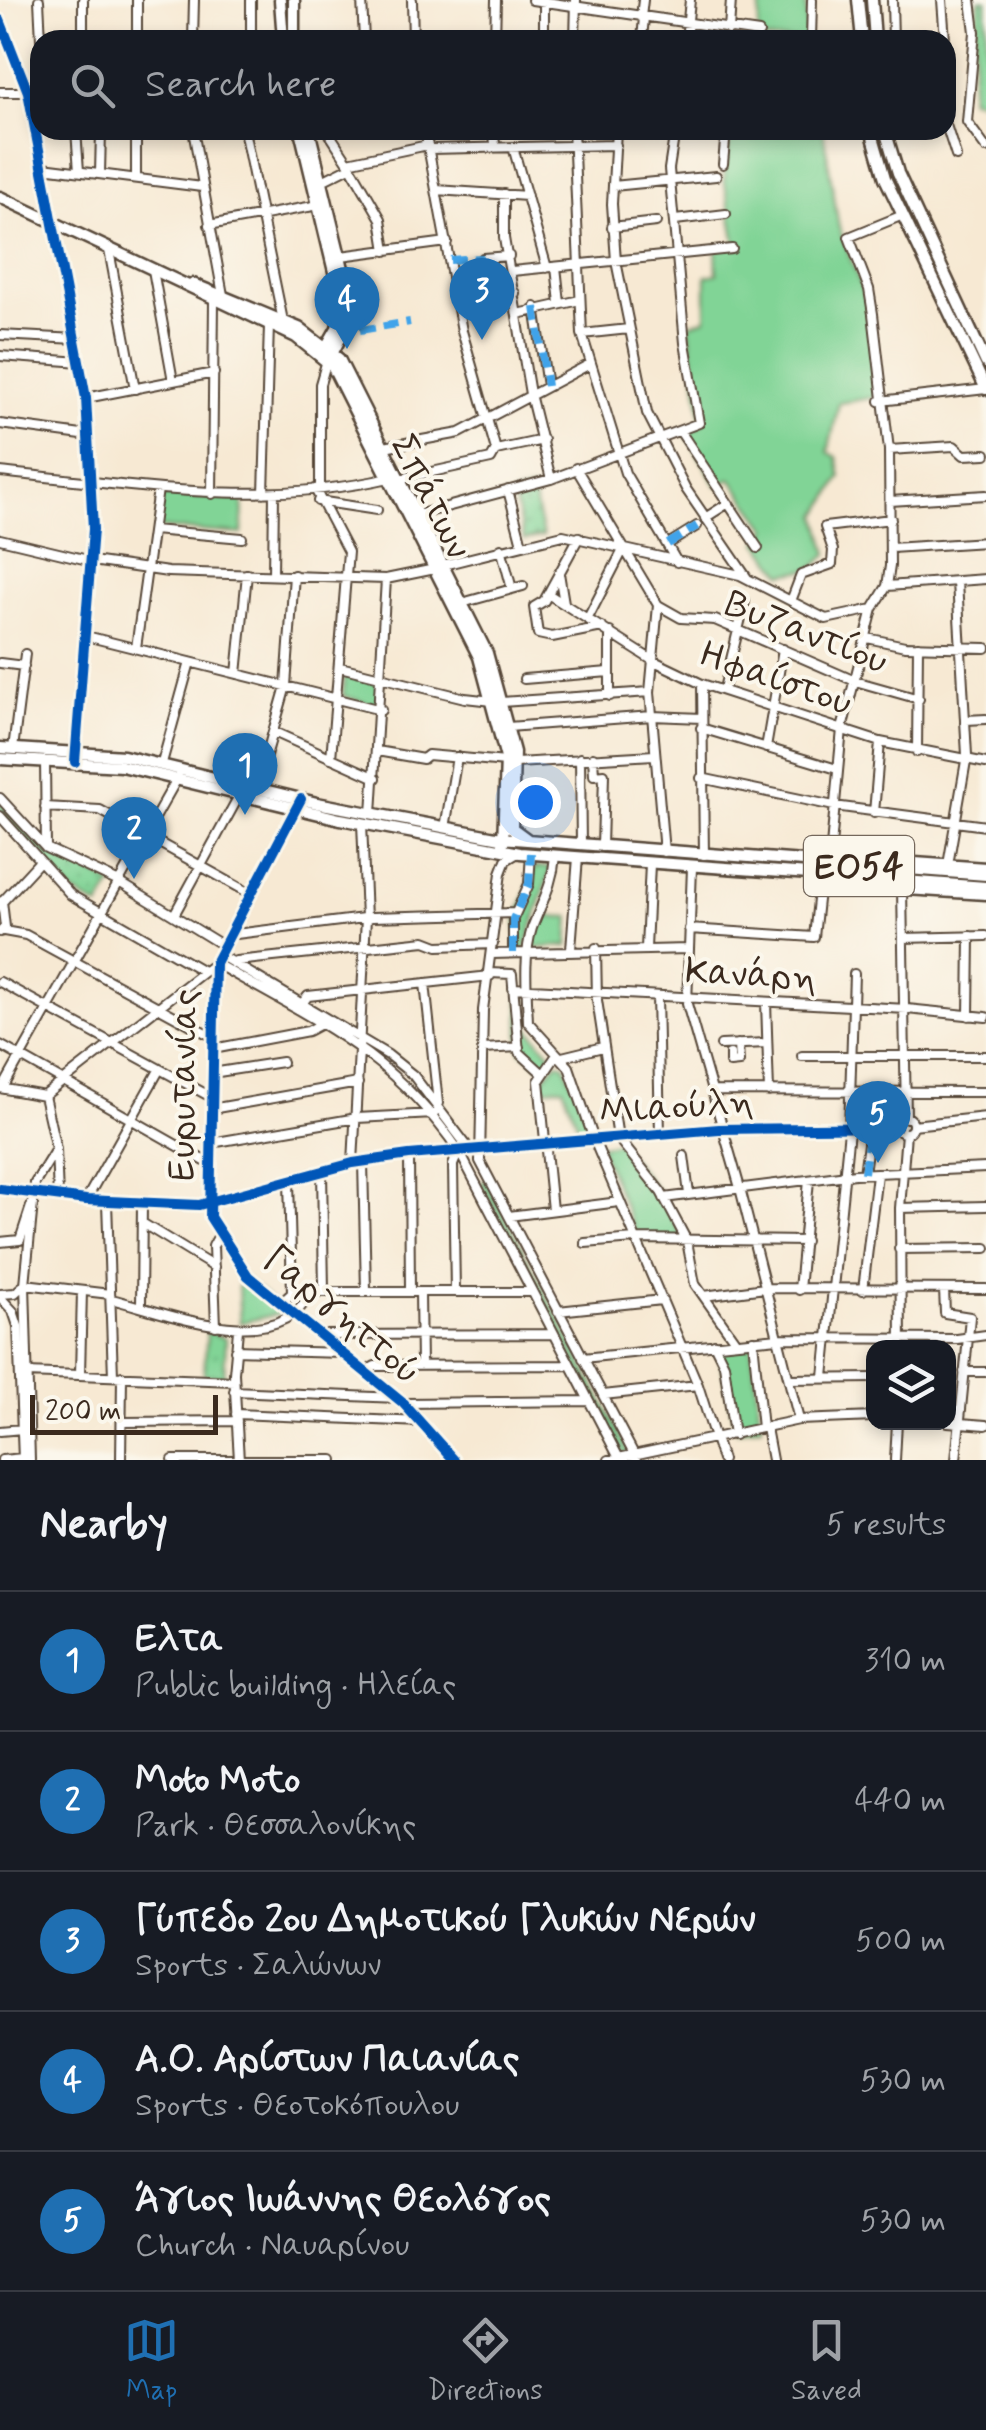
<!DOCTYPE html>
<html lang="en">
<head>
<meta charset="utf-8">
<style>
	:root { --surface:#171b24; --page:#20242c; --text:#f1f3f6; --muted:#9ea1a6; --line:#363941; --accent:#1f6fb2 }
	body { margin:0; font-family:Mynerve,sans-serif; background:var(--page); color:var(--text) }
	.controls { position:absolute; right:30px; bottom:30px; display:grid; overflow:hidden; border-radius:20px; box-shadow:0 5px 15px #0003 }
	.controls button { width:90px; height:90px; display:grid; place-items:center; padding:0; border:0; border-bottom:2px solid var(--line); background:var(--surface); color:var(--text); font:50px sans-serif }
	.scale { position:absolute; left:30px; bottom:25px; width:188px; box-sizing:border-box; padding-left:10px; border:5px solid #3b2a1e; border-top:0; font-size:28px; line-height:35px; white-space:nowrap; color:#3b2a1e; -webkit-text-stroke:8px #fbf7ec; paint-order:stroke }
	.you { position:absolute; left:535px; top:802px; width:35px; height:35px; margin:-25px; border:8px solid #fff; border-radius:50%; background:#1a73e8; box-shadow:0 0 0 15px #1a73e833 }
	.badge { display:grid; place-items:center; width:65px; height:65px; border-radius:50%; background:var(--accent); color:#fff; font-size:32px; font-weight:700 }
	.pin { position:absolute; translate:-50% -82px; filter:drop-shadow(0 2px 5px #0008) }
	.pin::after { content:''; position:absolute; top:52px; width:35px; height:30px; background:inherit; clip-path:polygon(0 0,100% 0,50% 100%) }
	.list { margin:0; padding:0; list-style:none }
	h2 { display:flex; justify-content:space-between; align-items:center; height:130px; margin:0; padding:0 40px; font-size:42px }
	h2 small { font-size:32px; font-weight:400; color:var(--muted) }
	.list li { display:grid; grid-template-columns:65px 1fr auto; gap:30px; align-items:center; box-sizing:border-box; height:140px; padding:0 40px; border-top:2px solid var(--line) }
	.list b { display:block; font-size:38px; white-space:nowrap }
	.list p { margin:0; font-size:32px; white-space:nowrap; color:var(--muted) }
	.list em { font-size:32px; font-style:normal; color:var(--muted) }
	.icon { flex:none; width:55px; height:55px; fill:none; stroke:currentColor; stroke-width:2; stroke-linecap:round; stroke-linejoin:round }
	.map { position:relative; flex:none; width:986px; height:1460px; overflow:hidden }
	.search { position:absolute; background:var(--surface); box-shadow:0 5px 15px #0003; left:30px; right:30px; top:30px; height:110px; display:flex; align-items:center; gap:25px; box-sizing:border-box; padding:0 35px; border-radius:30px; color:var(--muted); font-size:38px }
	.sheet { height:830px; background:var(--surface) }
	nav { display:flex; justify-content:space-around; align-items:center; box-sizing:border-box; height:140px; border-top:2px solid var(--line); background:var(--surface); font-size:28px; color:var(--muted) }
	nav a { display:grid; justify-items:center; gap:5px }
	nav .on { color:var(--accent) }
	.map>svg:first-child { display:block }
</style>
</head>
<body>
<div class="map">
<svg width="986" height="1460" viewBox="0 0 986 1460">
	<defs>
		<pattern id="park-dots" width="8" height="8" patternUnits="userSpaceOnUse" patternTransform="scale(2.5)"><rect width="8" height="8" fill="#81d496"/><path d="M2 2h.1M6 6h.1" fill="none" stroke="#70b681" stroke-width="1.8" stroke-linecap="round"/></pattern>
	</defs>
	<rect width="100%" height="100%" fill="#fbf7ec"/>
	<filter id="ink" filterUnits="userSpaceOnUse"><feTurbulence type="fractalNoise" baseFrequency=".01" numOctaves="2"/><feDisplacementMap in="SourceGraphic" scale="20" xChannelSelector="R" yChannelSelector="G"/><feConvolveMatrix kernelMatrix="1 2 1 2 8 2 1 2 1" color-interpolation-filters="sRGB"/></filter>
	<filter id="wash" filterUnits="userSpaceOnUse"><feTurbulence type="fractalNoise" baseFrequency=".0048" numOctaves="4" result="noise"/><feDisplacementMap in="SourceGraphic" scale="40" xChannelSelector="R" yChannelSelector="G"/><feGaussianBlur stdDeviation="2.25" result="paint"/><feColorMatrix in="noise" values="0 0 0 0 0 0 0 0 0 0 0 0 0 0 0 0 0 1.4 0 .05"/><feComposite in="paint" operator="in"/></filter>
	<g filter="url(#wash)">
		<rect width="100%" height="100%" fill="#f7e9d3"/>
		<!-- green -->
		<path fill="#81d496" stroke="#5e7f5a" stroke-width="2.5" d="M761,0H806L807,40H757Z
			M979,0H986V102L970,99Z
			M731,130H823L839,228L871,313L877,397L839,403L828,452L837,457L841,477L818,516L828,554L812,569L783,574L758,542L768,529L731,479L717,486L686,434L702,424L689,324L706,319V276L717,274L716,246L736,244L724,179Z
			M162,495L243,500L242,534L156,528Z
			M345,674L380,682L378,706L343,696Z
			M684,858L986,880V882L684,861Z
			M535,867L551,868L525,950L516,951L517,918Z
			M543,916L570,917L568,946L531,948Z
			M519,992H526V1024L552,1056L543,1068L520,1050Z
			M557,1062L564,1064L595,1135L582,1136L563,1087L542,1089L541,1081Z
			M618,1142L659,1192L684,1240L638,1239L599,1146Z
			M486,1180L524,1251L522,1257L526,1256L589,1376L585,1378L592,1381L629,1453L623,1454L481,1183Z
			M244,1278L286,1312L240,1323L238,1287Z
			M751,1345L761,1426L736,1431L718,1349Z"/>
		<!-- park -->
		<path fill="url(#park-dots)" stroke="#5e7f5a" stroke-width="2.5" d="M532,489L543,536L524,540L513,494Z
			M0,800L43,847L113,884L99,907L72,892L0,813Z
			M207,1331L226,1339L224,1376L204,1375Z"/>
	</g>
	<g filter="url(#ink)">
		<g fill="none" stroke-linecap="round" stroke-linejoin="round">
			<!-- minor casing -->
			<g stroke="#574739" stroke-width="12">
				<path id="minor" d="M39,0L41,40
					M83,0V40
					M137,0V40
					M362,0L364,40
					M412,0L413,40
					M532,0L759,33
					M892,0L893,40
					M942,0L945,40
					M971,0L975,32L967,122L986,148
					M641,17L643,0
					M0,20L28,92L86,398L93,529L76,754
					M729,30L731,0
					M413,39L478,40
					M193,40L194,0
					M251,40V0
					M495,40L496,0
					M544,40V1
					M575,40L576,0
					M642,40L644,17
					M686,40L690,0
					M811,40L812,0
					M0,92H40
					M946,125L956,156
					M76,130L79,171
					M193,130L223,295
					M244,130L283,321
					M327,130L348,162L428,145
					M425,130L462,331L496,450
					M494,130L495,147
					M573,130L582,334L625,473L677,562
					M616,130L612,204L616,261L647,413L686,489L747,578
					M513,147L547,268
					M429,149L616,145
					M348,162L381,219L386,251
					M723,164L726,130
					M43,167L202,187
					M100,174L101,130
					M136,178V130
					M322,181L348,168
					M613,186L716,176
					M436,190L527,196
					M504,194V238L530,394L551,479
					M675,220L726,214
					M209,225L319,205
					M612,227L656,222
					M109,250L135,389
					M341,256L447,242
					M483,258L509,256
					M556,267L560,303
					M153,270L173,381
					M512,271L732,249
					M457,302L515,293
					M535,307L547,386
					M518,314L580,300
					M582,334L629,329
					M0,335L77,339
					M0,356L81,362
					M86,398L214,373
					M880,401L986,389
					M0,424L89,436
					M680,431L758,548
					M384,447L460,433L590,364
					M889,450L954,446L964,455L986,454
					M576,468L658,605L681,618L715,620L855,681L919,699
					M0,472C129,485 260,508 389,478
					M400,479L491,459L496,450L543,440
					M315,489L348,552L331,758
					M320,489V384L327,360
					M508,490L522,544
					M264,493L269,325
					M212,494L214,301
					M318,501L377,510
					M890,501L986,495
					M424,513L551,479L699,423L685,343L669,169L675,130
					M705,518L727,504
					M153,530L242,538
					M579,537L544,601L534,607L538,634L552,637L602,627
					M0,539L92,561L168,572L386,579L435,569
					M668,544L697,526
					M501,548L512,589
					M891,548L986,542
					M443,565L563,535L740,575L826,619L873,609
					M559,573L564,603
					M273,575L274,493
					M887,586L986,579
					M548,594L652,660L702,684L880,742L986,763
					M469,601L523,586
					M791,601L801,575L832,564L833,550L825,527L891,519
					M658,605L650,692L664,852
					M588,618L624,548
					M86,636L381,710
					M867,638L905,646L986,648
					M136,648L158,489
					M0,663L24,666
					M340,667L465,698L492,701
					M237,674L247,574
					M524,679L609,672
					M702,684L704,855
					M724,689L745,601
					M610,696V632
					M501,702L650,692
					M966,720L986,719
					M508,727L652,716L702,718
					M701,728L837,769
					M274,732L376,778
					M766,748L783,649
					M13,749L25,654
					M377,751L423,759L428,755L506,762
					M917,752L918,646
					M593,757L594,775L604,774L602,847
					M580,758L581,845
					M45,761L46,848
					M162,763L190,662
					M516,763L654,755
					M701,778L834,806L986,826
					M257,788L286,686L294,575
					M0,798L46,848L119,882L222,945
					M45,807L100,810L251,894
					M298,808L215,963L210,1217L248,1276L403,1403L454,1460
					M874,813L880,742
					M372,814L386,579
					M0,816L71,895L203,971
					M445,828L457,757
					M516,854L506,860L501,873L483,1010L480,1161L637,1460
					M555,856C553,884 542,902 532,928C523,956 527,994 528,1022L569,1067L594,1140L698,1385L722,1460
					M830,857L842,729L873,609L887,586L890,566L889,450L873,314L869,289L849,237L903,215
					M948,865L967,755L957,582
					M692,867L687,1004L740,1188L799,1420
					M902,889L906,1118
					M3,901L39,862
					M175,913L240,794
					M689,929L814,937L820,881
					M4,931L26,935L213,1037
					M0,932L5,927L2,901
					M228,935L372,917L515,913
					M903,938L986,936
					M596,948L597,1000L618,1138L661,1192L687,1241L695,1284L736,1342
					M646,948L650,864
					M571,949L578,857
					M513,953V919L529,884L531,853
					M218,954L388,1055L413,1075L470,1150
					M492,954L688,949
					M236,961L425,941L438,946L493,944
					M215,963C317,1022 390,1051 459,1151L620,1460
					M490,973L512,974L519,1052L542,1073
					M0,982L211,1097
					M425,983L438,1103
					M513,988L907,1009L986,1017
					M657,996L660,1134
					M304,1001L308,996L490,976
					M766,1002L769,1092
					M969,1016L970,936
					M0,1045L210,1164
					M721,1045L767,1043
					M213,1049L308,1031L321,1024
					M483,1049L519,1047
					M730,1054V1063L739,1062L738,1044
					M802,1056H986
					M562,1057L603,1047
					M212,1073L282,1062
					M0,1088L44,1096
					M3,1088L178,777
					M713,1091L986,1092
					M44,1096L215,963
					M211,1109L358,1083
					M897 1125a8 8 0 1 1 16 0a8 8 0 1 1-16 0Z
					M913,1125L986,1117
					M211,1143L357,1118L434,1114
					M56,1149L58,1197
					M409,1155L410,1291
					M684,1156L689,1194
					M363,1162L366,1291
					M353,1163L366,918L362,823
					M322,1171L324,1291
					M864,1173L870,1129
					M289,1181L292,1293
					M0,1189L86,1200L199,1205L353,1163L409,1155L719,1129L897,1127
					M664,1198L855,1174L986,1168
					M86,1200L158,1072
					M107,1202L113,1376
					M900,1208L986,1206
					M552,1210L539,1081L556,1056
					M509,1216L619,1202
					M142,1223L214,1267
					M20,1240L34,1197
					M0,1242L20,1240
					M585,1243L635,1239L805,1241
					M899,1249L986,1248
					M944,1289L945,1313L970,1317L956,1460
					M799,1290L809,1180
					M863,1290L877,1174
					M420,1292L421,1366
					M455,1292L453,1165L459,1151
					M0,1294L15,1293L25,1284L110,1294
					M704,1296L765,1288L986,1289
					M0,1297L13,1311L18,1326L23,1460
					M111,1299C166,1312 278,1360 311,1292
					M281,1303L292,1293L311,1292H532
					M141,1306L142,1203
					M558,1311L662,1300
					M216,1326L213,1246L219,1235
					M238,1330L234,1373L239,1460
					M320,1335L554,1334
					M753,1340L762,1428
					M714,1344L724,1364L734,1435
					M901,1348L900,1208L906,1133
					M235,1350L343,1353
					M583,1358L778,1338L957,1339L986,1335
					M366,1371L375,1366L570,1365
					M964,1372H986
					M27,1373L234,1381
					M80,1374L82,1291
					M824,1377L849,1130L854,974
					M789,1379L874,1378
					M234,1391L398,1398
					M603,1395L698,1385
					M404,1403L589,1401
					M236,1414L421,1422
					M122,1422L237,1421
					M948,1422L986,1425
					M766,1428L772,1460
					M0,1431L22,1429
					M2,1460L23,1458
					M30,1460L25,1284L35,1183L56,1149L44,1096
					M121,1460L122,1376
					M173,1460H333
					M609,1460L799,1420L874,1417
					M895,1460L897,1422"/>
			</g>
			<!-- major casing -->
			<g stroke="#574739" stroke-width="15">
				<path id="major" d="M280,0L283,40
					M858,0L862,40
					M872,0L875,40
					M294,40V0
					M300,130L342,305L337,328L325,349
					M309,130L350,297L348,324L332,354
					M871,130L885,178L986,389
					M885,130L898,173L986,363
					M0,197L296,337L332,366L479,657L506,758L503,844
					M193,284L299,328L339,359L487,653L514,752L512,828L527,839
					M0,748L124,756L317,803L501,838L986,875
					M0,759L122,766L340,819L520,853L986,887
					M829,857L986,868
					M890,888L986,894"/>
			</g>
			<!-- minor -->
			<use href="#minor" stroke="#fff" stroke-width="8"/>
			<!-- major -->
			<use href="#major" stroke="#fff" stroke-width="10"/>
			<!-- quiet -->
			<path stroke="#3fa3ea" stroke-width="8" stroke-dasharray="15 8" stroke-linecap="butt" d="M450,260L483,258
				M535,307L547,386
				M360,330L410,322
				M668,544L697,526
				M513,953V919L529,884L531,853
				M864,1173L870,1129"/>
			<!-- cycleway casing -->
			<g stroke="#fbf7ec" stroke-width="16">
				<path id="cycleway" d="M0,20L28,92L86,398L93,529L75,762
					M301,799L215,963L210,1217L248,1276L403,1403L454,1460
					M0,1189L86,1200L199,1205L353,1163L409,1155L719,1129L897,1127"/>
			</g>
			<!-- cycleway -->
			<use href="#cycleway" stroke="#0057b8" stroke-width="10"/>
		</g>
	</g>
	<g text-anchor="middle" stroke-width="8" stroke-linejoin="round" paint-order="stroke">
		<!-- shield labels -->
		<rect fill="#fbf7ec" stroke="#75685c" stroke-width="2.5" x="804" y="836" width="110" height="60" rx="8"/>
		<g font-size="35" font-weight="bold" fill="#3b2a1e">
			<text x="859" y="878">ΕΟ54</text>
		</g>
		<!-- street labels -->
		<g font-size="38" fill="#3b2a1e" stroke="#fbf7ec">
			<text transform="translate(432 496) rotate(63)" y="13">Σπάτων</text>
			<text transform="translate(807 631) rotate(21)" y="13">Βυζαντίου</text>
			<text transform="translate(776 677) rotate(19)" y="13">Ηφαίστου</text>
			<text transform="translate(751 973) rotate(3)" y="13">Κανάρη</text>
			<text transform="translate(182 1085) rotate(-89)" y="13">Ευρυτανίας</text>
			<text transform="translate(676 1105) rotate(-4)" y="13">Μιαούλη</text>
			<text transform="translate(343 1314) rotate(40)" y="13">Γαργηττού</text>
		</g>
	</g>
</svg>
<div class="controls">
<button><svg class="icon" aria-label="layers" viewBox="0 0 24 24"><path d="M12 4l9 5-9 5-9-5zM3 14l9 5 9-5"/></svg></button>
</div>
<div class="scale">200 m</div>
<div class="you"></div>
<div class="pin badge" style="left:245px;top:815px">1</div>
<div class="pin badge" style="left:134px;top:879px">2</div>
<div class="pin badge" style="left:482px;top:340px">3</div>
<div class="pin badge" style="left:347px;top:349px">4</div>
<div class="pin badge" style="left:878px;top:1163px">5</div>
<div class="search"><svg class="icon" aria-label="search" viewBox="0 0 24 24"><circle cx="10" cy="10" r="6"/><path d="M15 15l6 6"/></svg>Search here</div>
</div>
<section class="sheet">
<h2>Nearby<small>5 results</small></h2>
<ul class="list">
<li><span class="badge">1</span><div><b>Ελτα</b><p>Public building · Ηλείας</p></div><em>310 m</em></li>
<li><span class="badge">2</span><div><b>Moto Moto</b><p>Park · Θεσσαλονίκης</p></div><em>440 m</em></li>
<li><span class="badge">3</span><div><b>Γύπεδο 2ου Δημοτικού Γλυκών Νερών</b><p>Sports · Σαλώνων</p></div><em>500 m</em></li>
<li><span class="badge">4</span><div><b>Α.Ο. Αρίστων Παιανίας</b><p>Sports · Θεοτοκόπουλου</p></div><em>530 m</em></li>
<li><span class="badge">5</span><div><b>Άγιος Ιωάννης Θεολόγος</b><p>Church · Ναυαρίνου</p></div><em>530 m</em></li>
</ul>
</section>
<nav>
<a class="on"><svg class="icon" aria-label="map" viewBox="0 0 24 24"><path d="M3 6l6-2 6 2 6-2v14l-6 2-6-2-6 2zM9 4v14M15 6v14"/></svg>Map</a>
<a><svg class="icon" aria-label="directions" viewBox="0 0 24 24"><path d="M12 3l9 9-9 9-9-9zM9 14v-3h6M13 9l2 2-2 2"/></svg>Directions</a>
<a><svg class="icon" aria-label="saved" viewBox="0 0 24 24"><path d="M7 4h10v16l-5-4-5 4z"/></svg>Saved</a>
</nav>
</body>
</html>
